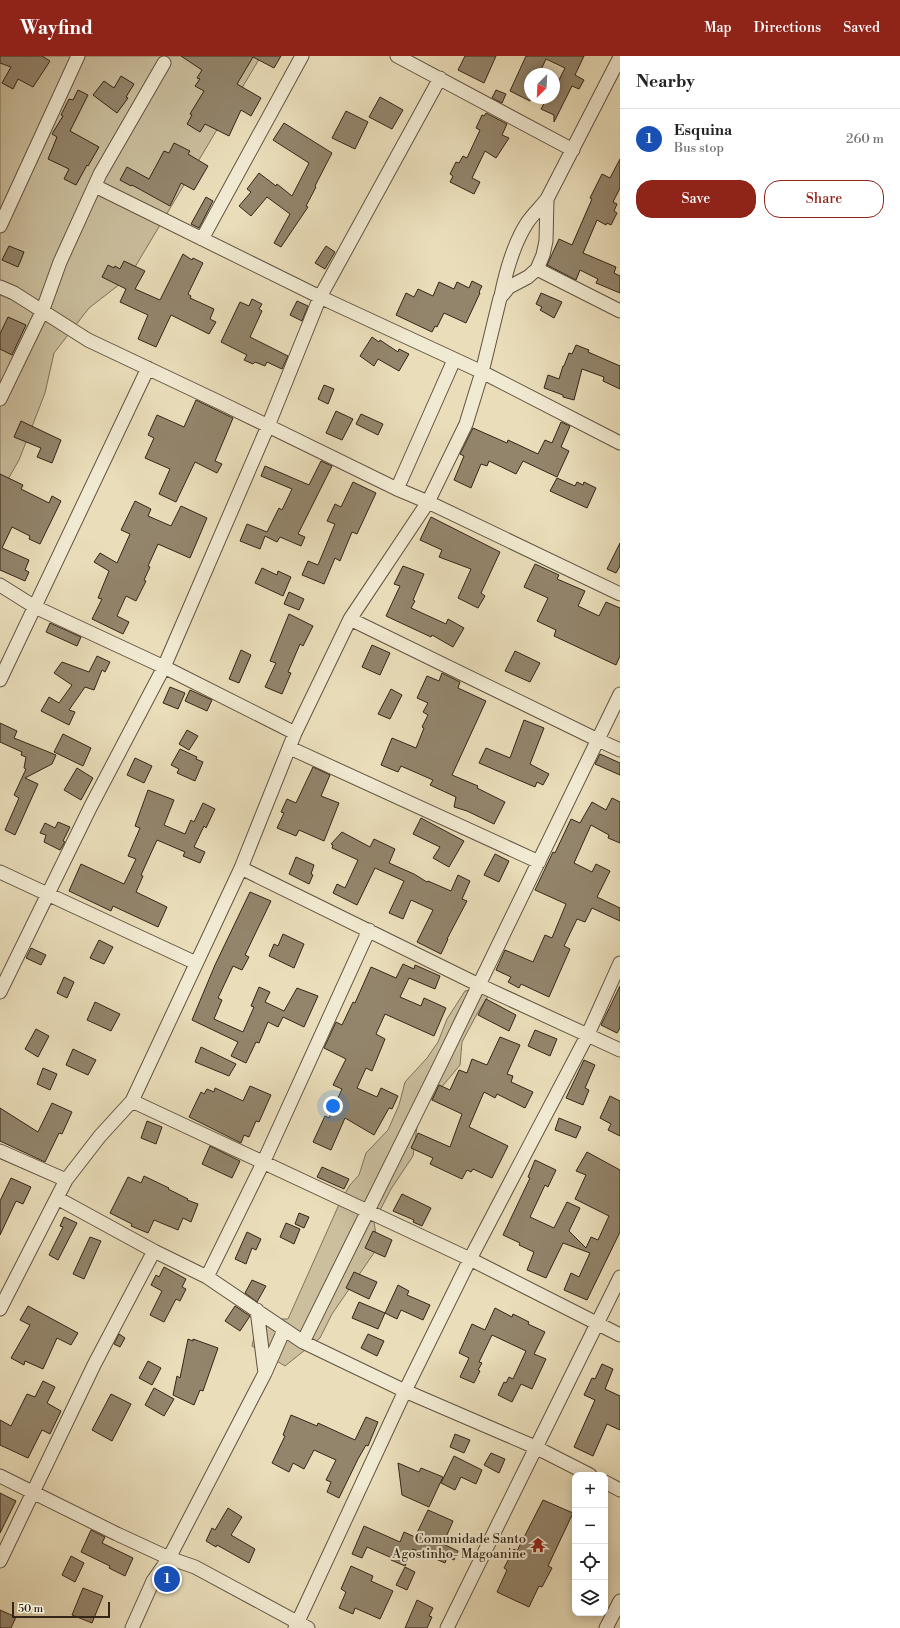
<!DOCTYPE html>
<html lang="en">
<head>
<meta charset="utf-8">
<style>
	:root { --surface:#fff; --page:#f2f2f2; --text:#222; --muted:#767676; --line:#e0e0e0; --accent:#8f2418 }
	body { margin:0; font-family:"Libre Bodoni",serif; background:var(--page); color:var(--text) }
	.controls { position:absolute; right:12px; bottom:12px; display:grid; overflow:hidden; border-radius:8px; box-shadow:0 2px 10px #0003 }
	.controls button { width:36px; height:36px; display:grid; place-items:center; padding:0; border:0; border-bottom:1px solid var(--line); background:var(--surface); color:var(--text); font:20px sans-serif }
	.compass { position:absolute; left:524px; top:12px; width:36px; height:36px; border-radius:50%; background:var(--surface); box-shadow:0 2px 10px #0003; rotate:204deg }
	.scale { position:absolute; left:12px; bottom:10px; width:98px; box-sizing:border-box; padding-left:4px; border:2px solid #352518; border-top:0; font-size:11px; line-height:14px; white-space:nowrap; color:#352518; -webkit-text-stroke:3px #f1ead2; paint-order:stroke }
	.you { position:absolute; left:333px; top:1050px; width:14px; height:14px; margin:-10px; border:3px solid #fff; border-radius:50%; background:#1a73e8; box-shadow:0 0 0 6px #1a73e833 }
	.badge { display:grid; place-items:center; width:26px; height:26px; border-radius:50%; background:var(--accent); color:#fff; font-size:13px; font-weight:700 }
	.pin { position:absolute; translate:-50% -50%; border:2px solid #fff; box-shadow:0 1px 4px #0006 }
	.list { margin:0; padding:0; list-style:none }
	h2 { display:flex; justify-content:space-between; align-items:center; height:52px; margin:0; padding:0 16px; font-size:17px }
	h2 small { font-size:13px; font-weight:400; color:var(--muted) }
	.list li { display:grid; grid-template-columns:26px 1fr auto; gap:12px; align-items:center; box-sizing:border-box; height:60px; padding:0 16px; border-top:1px solid var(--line) }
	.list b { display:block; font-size:15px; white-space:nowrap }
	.list p { margin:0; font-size:13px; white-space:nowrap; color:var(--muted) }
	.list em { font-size:13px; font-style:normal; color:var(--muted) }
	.actions { display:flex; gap:8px; padding:12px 16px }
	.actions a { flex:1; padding:9px 0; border:1px solid var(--accent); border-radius:16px; text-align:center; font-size:14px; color:var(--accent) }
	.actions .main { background:var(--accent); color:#fff }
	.icon { flex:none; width:22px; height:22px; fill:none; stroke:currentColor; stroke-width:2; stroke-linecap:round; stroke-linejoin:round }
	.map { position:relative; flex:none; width:620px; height:1572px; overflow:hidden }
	header { display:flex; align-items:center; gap:24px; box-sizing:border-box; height:56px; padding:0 20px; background:var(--accent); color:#fff }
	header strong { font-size:19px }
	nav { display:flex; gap:22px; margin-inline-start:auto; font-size:14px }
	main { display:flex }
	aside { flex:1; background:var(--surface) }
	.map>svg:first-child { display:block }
</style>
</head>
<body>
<header>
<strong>Wayfind</strong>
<nav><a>Map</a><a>Directions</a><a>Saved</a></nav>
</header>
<main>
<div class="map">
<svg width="620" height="1572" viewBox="0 0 620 1572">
	<rect width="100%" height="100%" fill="#eadeba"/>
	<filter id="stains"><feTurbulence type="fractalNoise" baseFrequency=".005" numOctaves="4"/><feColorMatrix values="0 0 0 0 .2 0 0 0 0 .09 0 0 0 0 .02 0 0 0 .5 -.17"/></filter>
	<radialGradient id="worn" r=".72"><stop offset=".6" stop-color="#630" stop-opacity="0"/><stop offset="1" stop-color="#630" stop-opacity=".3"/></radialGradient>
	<!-- green -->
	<path fill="#cbbf9e" stroke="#80725b" d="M0,0H261L129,221L89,252L54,297L45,337L19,404L0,437Z
		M485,931L489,939L478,956L462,986L460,1009L425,1051L418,1063L413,1100L391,1133L374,1166L378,1191L332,1258L320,1282L285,1310L252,1290L258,1263H288L341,1144L350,1129L359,1119L366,1097L388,1074L399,1049L405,1026L427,1002L438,986L447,963L465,935Z"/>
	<!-- building -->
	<path fill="#93856c" stroke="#352518" d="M0,0H42L50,5L33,31L18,23L13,33L2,27L11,11L0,7Z
		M181,0H281L274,12L253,1L237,28L261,42L251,60L241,54L229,80L205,68L200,76L187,68L192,59L190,58L204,35L195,30L200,23L197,22L202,14Z
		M465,0H496L484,27L458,14Z
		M526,0H584L575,19L584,24L579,33L572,30L554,66V59L541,53L547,42H554V34L565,12L546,3L539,18H530V45L510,35Z
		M121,20L134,28L126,41L128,42L117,57L93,39L104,25L114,32Z
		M78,34L88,39L70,75L99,91L88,110L87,109L76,129L64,123L69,113L48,103L57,81L52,78L63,60L61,59L69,43L73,44Z
		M496,34L506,38L502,47L492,42Z
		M380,41L403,54L392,73L369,61Z
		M346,55L368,66L355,93L332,82Z
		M486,57L507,68L502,79L509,82L496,102L485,95L472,122L480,126L474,138L450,126L453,120L450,118L456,106L459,107L463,100L467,102L480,74L476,72L482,59L484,60Z
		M284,67L332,97L315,130L316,131L306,150L308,151L281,191L274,187L290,158L267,141L251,160L239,150L251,136L247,133L259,117L276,130L277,128L292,140L309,107L273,84Z
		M174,87L190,95L188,98L208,110L194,134L181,127L170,150L132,129L131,130L120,124L127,111L149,123L164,95L169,97Z
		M620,103V132L613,146L617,148L614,155L617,157L611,169L607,167L606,169L597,164L583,197L616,211L614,217L620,220V237L596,227L598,223L580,214L576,224L547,209L559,183L572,189L592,143L590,142L602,118L610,122Z
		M206,141L213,145L199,172L191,168Z
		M9,190L24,196L18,211L2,204Z
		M326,190L335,196L325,213L315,207Z
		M183,198L192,204L193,202L203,207L188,238L191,240L190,242L214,253L210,263L216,266L209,278L171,259L156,291L138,283L148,259L120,246L126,233L102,221L108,209L114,212L115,210L120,213L124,205L145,215L135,233L160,244Z
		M472,225L482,230L479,236L480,237L466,267L444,257L437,271L435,270L432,276L396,259L406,237L414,241L418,233L433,240L439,226L454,233L457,226L469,232Z
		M541,237L562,246L554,262L540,254L542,251L536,248Z
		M252,243L262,248L259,253L262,255L250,281L288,300L282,313L267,306L265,310L255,306L253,308L244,304L247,299L221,286L240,246L249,250Z
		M297,245L308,250L302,265L290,259Z
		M8,261L26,269L12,299L0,293V278Z
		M372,281L379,286L380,284L398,296L399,293L409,298L399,315L378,303L374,310L360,300Z
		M576,289L589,294L588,296L620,310V333L603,325L604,321L582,313L574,344L563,341V339L544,332L548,319L559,323L563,310H564L569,297L572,298Z
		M324,329L334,333L328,348L318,343Z
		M196,344L233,362L215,405L222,408L217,417L195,406L176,446L159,438L170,413L145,402L154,382L148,379L157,359L184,371Z
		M336,355L353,363L342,384L326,377Z
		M361,358L383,368L378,379L356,368Z
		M21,365L61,384L52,407L37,401L41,392L14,381Z
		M561,366L570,370L561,391L569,395L557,421L523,405L516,418L489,405L487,410L481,408L471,432L454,424L464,400L460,398L473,372L507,387L508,384L538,398L545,384L552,387Z
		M321,405L332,410L298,478L305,481L301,490L280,481L277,486L265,480L260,493L240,485L247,468L267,476L279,452L282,454L292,433L261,420L265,410L309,429Z
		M0,418L23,429L21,433L49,447L52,440L61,445L40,488L29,483L30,480L12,471L2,492L29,504L25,514L29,516L25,525L0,514Z
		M557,422L575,430L577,426L583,429L584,426L596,432L587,452L550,435Z
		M353,426L376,437L357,478L352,476L340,505L335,502L324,528L302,519L308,505L318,509L335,468L327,465L335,448L341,451Z
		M135,445L151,453L148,460L171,470L181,450L207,462L190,502L158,488L148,510L150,511L144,524L146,525L136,545L126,540L117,560L129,566L123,578L92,563L102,543L98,542L109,515L94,506L100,497L117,507L130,478L121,474Z
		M431,461L500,496L481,537L485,540L478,552L458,542L471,513L439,501L442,494L420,484Z
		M620,487V510L616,517L607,513Z
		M535,508L559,519L557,523L585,535L578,550L599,560L606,546L620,552V600L616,609L554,580L556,574L537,565L548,542L524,531Z
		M403,510L424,518L413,544L415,545L411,552L446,568L448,563L464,572L453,591L432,579L431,581L386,560L400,530L394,528Z
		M262,512L277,519L278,515L291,521L283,540L255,527Z
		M289,536L304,543L299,554L284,548Z
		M289,558L313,570L303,590L300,588L288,616L291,617L282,638L265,631L276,607L270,605Z
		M50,567L81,581L77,590L46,576Z
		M372,589L390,597L380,619L362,611Z
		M241,594L251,599L239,627L229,623Z
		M515,595L540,607L530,626L505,615Z
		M97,600L110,606L105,616L102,614L94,634L85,631L69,654L75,656L69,669L41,655L49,641L59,647L72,629L54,617L62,606L89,616Z
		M442,617L460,626L458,632L486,645L452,719L478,730L477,732L505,746L494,768L467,755L454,751L456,741L430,729L433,724L401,710L398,716L381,709L392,682L416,692L424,672L422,671L428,659L423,656L428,647L417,642L427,620L439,625Z
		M170,631L185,637L178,653L163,647Z
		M391,633L402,639L390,663L378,658Z
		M190,634L212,644L207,655L185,645Z
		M524,664L544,672L530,708L549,718L543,729L537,726L535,731L479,707L486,692L510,702Z
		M0,667L17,675L14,682L56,699L52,708L25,722L38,728L15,779L5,774L19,742L14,739L26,713L24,712L26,701L21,699L22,696L0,686Z
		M187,674L198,680L189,694L179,688Z
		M63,678L91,692L83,710L54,696Z
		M180,693L197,701L196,703L203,706L195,725L177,717L179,713L171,709Z
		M600,698L620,707V719L595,708Z
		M135,702L152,710L144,727L127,719Z
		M313,711L330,719L321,740L339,747L324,785L299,774L296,780L277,772L284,757L281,756L287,743L296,747Z
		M77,712L93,722L81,744L64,734Z
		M148,734L174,744L164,769L185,778L191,764L194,766L203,747L215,753L206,772L204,770L194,791L205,796L200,807L183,800L185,796L157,784L141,819L143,820L136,836L167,851L158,871L113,850L111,855L69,835L81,808L124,828L136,803L128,800L140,772L135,770Z
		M612,742L620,746V787L608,782L609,779L591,769L574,807L592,816L596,808L610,815L597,841L620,852V865L592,852L585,866L577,863L564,890L570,893L549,941L521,928L519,932L508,926L511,921L496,914L505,894L533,906L545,879L552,882L566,848L535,834L553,796L555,797L571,763L580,767L592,746L606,754Z
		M421,762L464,785L449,811L433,802L440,791L413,778Z
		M58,766L70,771L63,785L65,786L60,794L44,786L46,779L40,777L45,767L55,772Z
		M342,776L370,791L374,783L395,793L389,807L414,818L427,826L428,825L451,835L458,819L470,825L462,843L467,845L447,883H448L441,898L417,886L433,854L411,844L403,863L389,857L404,825L375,812L357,849L333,837L337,828L345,832L358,804L332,792L333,789L331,788Z
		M495,798L509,805L499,826L484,819Z
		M296,801L314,809L311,818L313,819L309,828L289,818Z
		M250,836L271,845L245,899L249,901L242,914L233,910L218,942L222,944L214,963L243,976L254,951L251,950L259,931L270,936L265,946L284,955L297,932L318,940L304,971L283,961L278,971L268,966L259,987L256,986L246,1007L231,1000L238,986L192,964L215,909Z
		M283,878L304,888L294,912L269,900L274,888L278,890Z
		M99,884L113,891L104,908L90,902Z
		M31,892L46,899L41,909L26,902Z
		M403,908L414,913L415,909L440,920L435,933L409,922L400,941L421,950L424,942L446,952L434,980L385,958L376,978L385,983L372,1015L366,1012L357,1032L377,1041L381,1032L398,1040L392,1053L389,1052L374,1079L345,1062L331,1094L313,1086L325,1060L329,1062L342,1033L333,1029L346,1003L324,992L336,966L342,969L353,946L355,947L371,911L396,922Z
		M64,921L74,926L67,942L57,937Z
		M620,930V972L617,977L601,969Z
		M486,943L516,959L509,975L478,959Z
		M95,946L120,958L111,975L87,964Z
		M36,973L49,980L38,1001L25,993Z
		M535,974L557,983L550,1000L528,990Z
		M500,981L520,989L507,1018L513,1020L511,1026L533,1036L525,1052L497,1038L495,1042L484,1036L469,1071L508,1090L492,1122L473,1113L471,1116L467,1114L462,1123L430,1108L433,1102L411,1092L418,1077L450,1091L462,1058L432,1044L439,1029L450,1034L459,1014L467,1017L472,1003L487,1009Z
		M201,991L236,1008L229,1020L195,1006Z
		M73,993L96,1004L88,1019L66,1009Z
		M584,1004L595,1009L585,1032L589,1034L583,1049L566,1042Z
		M43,1012L57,1018L50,1034L37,1028Z
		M250,1030L271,1039L259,1066L256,1065L249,1081L244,1079L241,1087L189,1061L201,1036L204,1038L207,1033L214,1036L215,1032L243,1045Z
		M610,1040L620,1045V1080L608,1074L611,1068L600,1062Z
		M52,1047L72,1056L62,1078L59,1077L45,1106L0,1085V1052L38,1076Z
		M559,1062L581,1071L576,1082L555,1074Z
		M147,1065L162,1071L156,1088L141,1082Z
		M210,1090L240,1105L232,1122L202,1108Z
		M587,1096L620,1114V1176L587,1244L564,1234L571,1217L579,1221L590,1197L563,1187L546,1222L527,1214L534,1196L519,1189L520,1187L503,1179L530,1122L528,1121L535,1104L556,1114L548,1131L545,1129L530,1161L554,1172L567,1146L580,1152L569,1175L586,1192L591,1181L598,1184L609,1160L575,1143L586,1119L576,1115Z
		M322,1111L349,1123L344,1133L317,1121Z
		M144,1120L169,1132L168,1133L188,1143L187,1144L198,1148L191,1166L183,1162L178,1174L154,1164L148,1177L131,1170L132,1168L110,1157L128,1121L141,1127Z
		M11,1122L31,1131L23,1148L16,1145L0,1179V1145Z
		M402,1138L431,1152L422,1170L413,1166L414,1164L393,1155Z
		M299,1157L309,1161L304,1172L295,1168Z
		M64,1161L77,1167L58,1204L49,1199L63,1171L60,1170Z
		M286,1167L300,1173L294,1188L280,1181Z
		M373,1175L392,1184L385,1201L365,1192Z
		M247,1176L261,1183L256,1194L252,1192L246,1208L235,1203Z
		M90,1181L101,1185L84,1223L73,1218Z
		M164,1211L186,1223L182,1231L186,1233L180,1245L176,1243L164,1266L150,1259L162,1235L151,1229L156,1219L159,1221Z
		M354,1216L377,1226L369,1243L346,1232Z
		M252,1224L266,1230L257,1246L245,1237Z
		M398,1229L409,1235L407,1239L430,1249L423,1264L401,1254L397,1263L385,1257Z
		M359,1246L385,1257L378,1273L352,1262Z
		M28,1250L78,1277L71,1289L57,1282L43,1313L25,1305L24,1309L11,1302L30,1269L20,1264Z
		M235,1250L250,1260L240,1275L225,1265Z
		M495,1252L512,1261L513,1258L529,1266L528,1268L545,1276L534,1298L546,1303L532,1333L521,1328L512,1346L498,1339L504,1326L506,1327L509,1321L513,1323L526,1295L492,1279L479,1306L482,1307L478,1314L480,1315L474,1327L460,1321L469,1302L459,1297L472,1268L485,1274Z
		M119,1278L125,1282L120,1291L114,1288Z
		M368,1278L384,1285L377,1300L361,1292Z
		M188,1283L193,1285V1283L218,1292L203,1335L200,1334L194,1349L173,1339L177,1320L180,1322Z
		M148,1305L161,1312L152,1329L139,1322Z
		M602,1308L613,1313L605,1333L620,1340V1374L607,1368L593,1400L574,1391L595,1344L584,1339L592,1322L595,1323Z
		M43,1325L55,1331L47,1347L61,1355L50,1378L42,1374L28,1402L0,1389V1364L11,1370L27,1338L35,1341Z
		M154,1332L174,1343L164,1360L145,1349Z
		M111,1338L131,1348L112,1385L92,1374Z
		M291,1359L317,1370L318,1367L355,1384L366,1361L378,1366L368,1390L366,1389L358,1403L339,1442L327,1436L331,1426L326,1424L336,1404L314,1394L304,1413L293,1407L289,1416L272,1407L285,1380L283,1379Z
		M455,1378L470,1384L464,1397L450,1391Z
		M491,1397L505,1403L499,1417L484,1409Z
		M454,1400L482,1414L476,1428L461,1421L455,1434L441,1427Z
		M398,1407L419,1416L421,1412L443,1421L429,1451L402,1439Z
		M0,1437L16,1445L0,1477Z
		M543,1444L573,1457L548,1510L552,1512L542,1531L539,1530L529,1551L497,1536L507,1514L504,1512L514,1493L517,1495Z
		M228,1452L242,1461L231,1479L255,1493L249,1507L217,1489L216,1491L206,1485L212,1472L215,1474Z
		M428,1454L453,1465L443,1488L458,1495L454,1504L447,1501L445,1507L413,1493L405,1510L391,1504L392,1502L367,1491L362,1502L352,1498L364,1470L400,1486L404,1476L415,1481Z
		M91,1474L105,1481L102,1487L133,1502L125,1520L109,1512L110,1510L81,1496Z
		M71,1500L84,1507L75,1526L62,1519Z
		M351,1510L373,1520L371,1525L393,1535L380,1563L355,1552L353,1558L339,1552L346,1536L341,1533Z
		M405,1511L415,1516L407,1534L396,1529Z
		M83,1532L103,1540L92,1567L72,1559Z
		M417,1544L433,1552L429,1560L432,1561L427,1572H405Z
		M0,1554L16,1561L11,1572H0Z"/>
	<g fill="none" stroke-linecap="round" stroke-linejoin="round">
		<!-- minor casing -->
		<g stroke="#625340" stroke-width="15">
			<path id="minor" d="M397,0L573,94
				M95,130L320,241L440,22
				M0,170L78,0
				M202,183L302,0
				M537,213L620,255
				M0,231L14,237L88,284L219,346L397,433L428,446L620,538
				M501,240C506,215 513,189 527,167C533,158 541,151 547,143
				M0,343L42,256L60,206L100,118L164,7
				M397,433L454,304
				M0,529L35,551L164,611L295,677
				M350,563L598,684L620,694
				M0,624L148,312
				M290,692L539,806
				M241,812L479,929L620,994
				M0,816L196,907
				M0,936L91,750L164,611L268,370L320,241L482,316L620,387
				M132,1045L470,1203L620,1279
				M0,1095L66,1124
				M57,1142L154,1195L207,1221L303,1286L405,1335L535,1391L590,1419
				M207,1221L263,1107L369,874
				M0,1253L66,1124L100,1080L132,1045L241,812L295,677L350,563L428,446L466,368L482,316L500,242L509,231L528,221L537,213L543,199L546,185L547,143L620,1
				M257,1254L265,1317
				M303,1286L441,1007L620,638
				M0,1420L117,1478L169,1502L195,1511L308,1572
				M605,1426L620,1434
				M0,1505L94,1309L154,1195
				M132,1572L153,1525L169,1502L265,1317L284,1274
				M295,1572L405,1335L470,1203L588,978L620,907
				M447,1572L620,1221
				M606,1572L620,1545"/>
		</g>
		<!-- minor -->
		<use href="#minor" stroke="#f1ead2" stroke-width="13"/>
	</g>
	<!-- icons -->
	<defs>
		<g id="temple-bare" transform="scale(1.2)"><path d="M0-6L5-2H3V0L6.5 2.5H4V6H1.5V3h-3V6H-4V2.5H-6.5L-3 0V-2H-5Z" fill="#8f2418" stroke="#f1ead2" stroke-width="2.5" paint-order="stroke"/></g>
	</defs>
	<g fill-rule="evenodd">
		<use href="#temple-bare" x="538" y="1489"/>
	</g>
	<g text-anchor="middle" stroke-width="4" stroke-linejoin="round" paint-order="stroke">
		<!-- poi labels -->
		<g font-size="13" fill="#352518" stroke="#f1ead2" text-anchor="end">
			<text x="526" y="1487">Comunidade Santo<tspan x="526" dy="15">Agostinho- Magoanine</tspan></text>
		</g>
	</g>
	<rect width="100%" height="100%" filter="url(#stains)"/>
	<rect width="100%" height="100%" fill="url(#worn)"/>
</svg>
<div class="controls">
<button>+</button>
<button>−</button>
<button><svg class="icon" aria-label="locate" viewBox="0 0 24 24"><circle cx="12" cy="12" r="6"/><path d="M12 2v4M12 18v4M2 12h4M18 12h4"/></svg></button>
<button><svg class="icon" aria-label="layers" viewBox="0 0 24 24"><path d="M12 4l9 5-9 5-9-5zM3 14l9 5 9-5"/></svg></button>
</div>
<svg class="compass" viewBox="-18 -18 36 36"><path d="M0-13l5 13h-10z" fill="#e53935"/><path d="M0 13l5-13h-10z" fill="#767676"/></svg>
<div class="scale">50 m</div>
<div class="you"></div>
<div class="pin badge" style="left:167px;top:1523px;background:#1a4fb4">1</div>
</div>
<aside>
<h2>Nearby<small></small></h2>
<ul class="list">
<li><span class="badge" style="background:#1a4fb4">1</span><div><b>Esquina</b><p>Bus stop</p></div><em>260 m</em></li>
</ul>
<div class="actions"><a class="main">Save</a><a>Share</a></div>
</aside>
</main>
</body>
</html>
